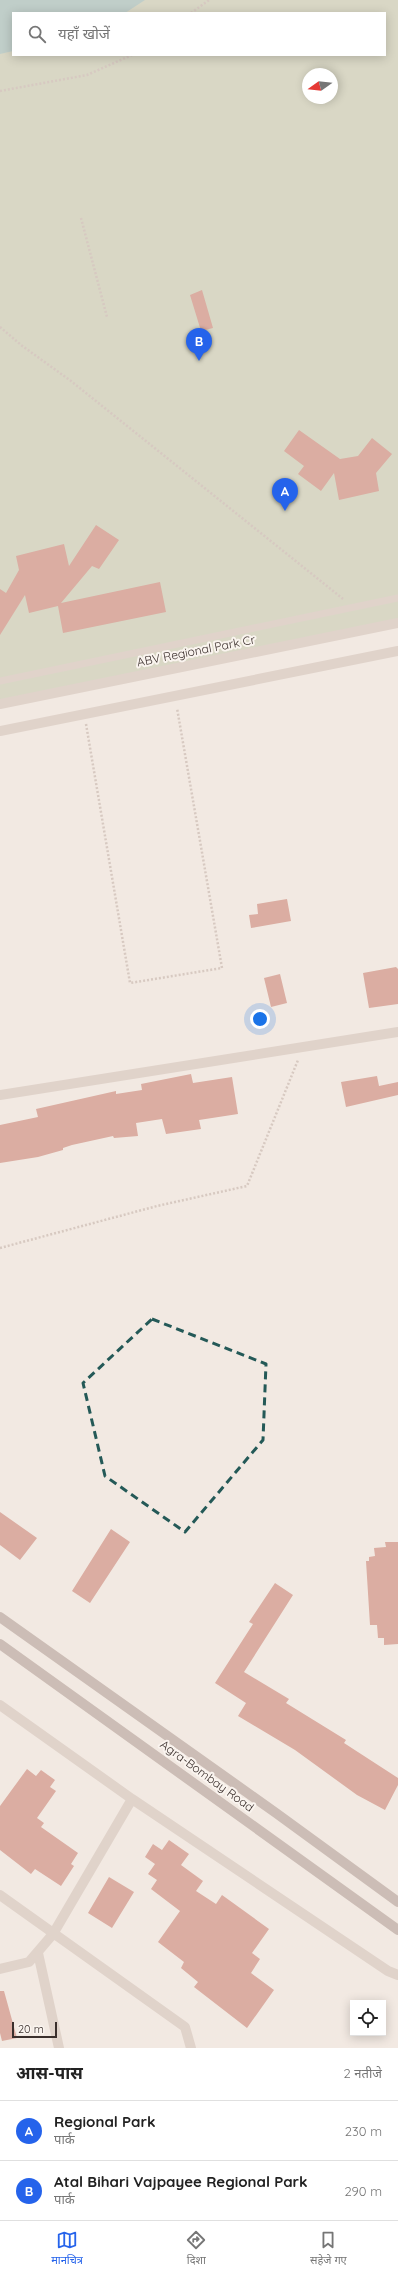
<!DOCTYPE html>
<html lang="hi">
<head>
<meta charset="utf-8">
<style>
	:root { --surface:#fff; --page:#f6f6f6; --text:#222; --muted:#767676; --line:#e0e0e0; --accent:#2563eb }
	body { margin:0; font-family:Quicksand,"Noto Sans Devanagari",sans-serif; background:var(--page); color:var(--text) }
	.controls { position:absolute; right:12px; bottom:12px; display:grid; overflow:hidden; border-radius:0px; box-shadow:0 2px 10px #0003 }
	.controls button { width:36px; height:36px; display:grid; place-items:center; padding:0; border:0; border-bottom:1px solid var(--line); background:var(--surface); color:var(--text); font:20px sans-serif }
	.compass { position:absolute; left:302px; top:68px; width:36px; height:36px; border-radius:50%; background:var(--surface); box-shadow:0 2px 10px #0003; rotate:255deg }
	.scale { position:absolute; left:12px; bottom:10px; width:45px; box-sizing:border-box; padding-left:4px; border:2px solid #3a2f2c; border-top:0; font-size:11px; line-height:14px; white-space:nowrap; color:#3a2f2c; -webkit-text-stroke:3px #faf4ef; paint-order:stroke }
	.you { position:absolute; left:260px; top:1019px; width:14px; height:14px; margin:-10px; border:3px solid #fff; border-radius:50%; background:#1a73e8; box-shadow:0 0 0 6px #1a73e833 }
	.badge { display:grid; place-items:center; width:26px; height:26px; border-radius:50%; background:var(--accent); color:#fff; font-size:13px; font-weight:700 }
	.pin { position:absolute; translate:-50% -33px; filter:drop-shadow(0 1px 2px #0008) }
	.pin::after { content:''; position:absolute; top:21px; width:14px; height:12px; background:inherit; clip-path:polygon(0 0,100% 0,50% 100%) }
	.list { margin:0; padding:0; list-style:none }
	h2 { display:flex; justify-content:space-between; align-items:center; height:52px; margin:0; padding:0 16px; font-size:17px }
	h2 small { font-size:13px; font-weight:400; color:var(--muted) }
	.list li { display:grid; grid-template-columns:26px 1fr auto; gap:12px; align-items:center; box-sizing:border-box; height:60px; padding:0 16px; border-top:1px solid var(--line) }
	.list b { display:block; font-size:15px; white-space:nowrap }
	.list p { margin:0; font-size:13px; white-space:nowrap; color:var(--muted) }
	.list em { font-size:13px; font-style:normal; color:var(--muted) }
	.icon { flex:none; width:22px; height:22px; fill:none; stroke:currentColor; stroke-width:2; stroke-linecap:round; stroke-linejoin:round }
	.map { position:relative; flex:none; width:398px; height:2048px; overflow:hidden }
	.search { position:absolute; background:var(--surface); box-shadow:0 2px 10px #0003; left:12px; right:12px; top:12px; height:44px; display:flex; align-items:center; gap:10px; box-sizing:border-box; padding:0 14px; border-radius:0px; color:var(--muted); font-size:15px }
	.sheet { height:172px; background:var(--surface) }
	nav { display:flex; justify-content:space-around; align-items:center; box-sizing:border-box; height:56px; border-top:1px solid var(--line); background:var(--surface); font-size:11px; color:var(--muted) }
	nav a { display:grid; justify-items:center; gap:2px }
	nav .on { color:var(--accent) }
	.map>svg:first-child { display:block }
</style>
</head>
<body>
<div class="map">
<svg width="398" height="2048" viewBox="0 0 398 2048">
	<rect width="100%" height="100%" fill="#f2e9e2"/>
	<!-- green -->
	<path fill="#bac1a3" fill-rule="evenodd" d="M0,0H398V623L0,705ZM13,13H385V55H13ZM308,74H332V98H308Z"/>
	<!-- water -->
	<path fill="#83aeab" d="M0,0H145L125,13H13V51L0,54Z"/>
	<!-- building -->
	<path fill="#be6454" d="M202,290L213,328L201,331L190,295Z
		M299,430L340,459L358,456L372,438L392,454L376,473L379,491L339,500L334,473L321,491L298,474L304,466L284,451Z
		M96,525L119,540L99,569L92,566L61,603L160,582L166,612L63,633L58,606L29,613L25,595L0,635V589L6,593L19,570L16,556L64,544L69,566Z
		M287,899L291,921L251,928L249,915L258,914L257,904Z
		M396,967L398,969V1004L369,1008L363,973Z
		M280,974L287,1003L271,1007L264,978Z
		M191,1074L193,1083L232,1077L238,1114L199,1120L201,1129L166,1134L162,1119L136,1123L138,1136L114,1138L113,1136L72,1145L63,1148V1150L38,1157L0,1163V1125L38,1117L36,1109L116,1091V1094L142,1090L141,1084Z
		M377,1076L379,1086L398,1082V1095L346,1107L341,1082Z
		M0,1512L37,1538L20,1560L0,1545Z
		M111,1529L130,1542L90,1603L72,1591Z
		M385,1542H398V1644L384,1645V1638H378L377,1625H370L366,1561H369V1557L375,1556L374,1548L386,1547Z
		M275,1583L293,1595L244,1672L289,1699L286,1703L346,1740L344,1743L398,1778V1785L385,1810L357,1795L295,1750L238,1716L246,1703L215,1683L253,1624L249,1622Z
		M27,1769L36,1776L41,1770L55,1780L50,1787L56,1791L37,1818L44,1823L41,1827L78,1853L71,1864L74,1866L61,1886L35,1869L31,1874L0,1850V1806Z
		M169,1840L189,1854L181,1865L203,1881L196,1891L216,1904L222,1895L269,1929L252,1953L260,1959L251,1973L274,1990L247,2028L194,1987L198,1982L181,1968L184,1962L158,1942L180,1911L151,1889L157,1880L148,1874L155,1864L145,1857L153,1844L162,1850Z
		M109,1877L134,1892L112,1928L88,1913Z
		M0,1991H4L17,2038L2,2041L0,2033Z"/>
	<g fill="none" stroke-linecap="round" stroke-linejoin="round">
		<!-- path -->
		<path stroke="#b6a299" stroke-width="2.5" stroke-dasharray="2 2" stroke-linecap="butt" d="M191,13L209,0
			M0,91L87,75L132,55
			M81,218L107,317
			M0,327L21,345L71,381L343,599
			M86,724L130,983L222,968L177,708
			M0,1248L157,1206L247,1186L298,1060"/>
		<!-- service -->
		<path stroke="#cab8ae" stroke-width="7" d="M0,681L398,598"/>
		<!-- minor -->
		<path stroke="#cab8ae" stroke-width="10" d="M0,1095L398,1032
			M0,1705L132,1799L388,1971L398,1975
			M0,1895L185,2027L191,2048
			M38,1953L59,2048
			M0,1969L29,1962L53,1934L132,1799"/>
		<!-- tertiary -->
		<path stroke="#cab8ae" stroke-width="10" d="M0,704L398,623
			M0,731L398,651"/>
		<!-- secondary -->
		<path stroke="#9e8880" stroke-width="10" d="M0,1617L276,1813L398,1902
			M0,1644L398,1930"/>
	</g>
	<!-- marked area -->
	<path d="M0 0H398V2048H0ZM152,1319L266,1364L263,1440L185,1532L105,1476L83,1383Z" fill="#f2e9e2" fill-opacity=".55" fill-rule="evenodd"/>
	<path fill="none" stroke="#245957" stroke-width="3" stroke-dasharray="8 5" stroke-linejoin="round" d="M152,1319L266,1364L263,1440L185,1532L105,1476L83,1383Z"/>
	<g text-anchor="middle" stroke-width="4" stroke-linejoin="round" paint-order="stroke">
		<!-- street labels -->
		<g font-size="12" fill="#3a2f2c" stroke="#faf4ef">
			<text transform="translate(196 651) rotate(-11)" y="4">ABV Regional Park Cr</text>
			<text transform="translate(207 1776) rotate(36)" y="4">Agra-Bombay Road</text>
		</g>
	</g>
</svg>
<div class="controls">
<button><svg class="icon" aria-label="locate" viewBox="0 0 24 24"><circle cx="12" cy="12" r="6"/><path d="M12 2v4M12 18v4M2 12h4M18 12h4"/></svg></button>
</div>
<svg class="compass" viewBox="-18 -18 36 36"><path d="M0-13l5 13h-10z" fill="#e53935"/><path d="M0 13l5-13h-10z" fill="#767676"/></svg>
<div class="scale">20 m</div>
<div class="you"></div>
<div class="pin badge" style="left:285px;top:511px">A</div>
<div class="pin badge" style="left:199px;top:361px">B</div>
<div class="search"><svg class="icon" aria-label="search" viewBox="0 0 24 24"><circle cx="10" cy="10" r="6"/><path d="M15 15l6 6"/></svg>यहाँ खोजें</div>
</div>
<section class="sheet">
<h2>आस-पास<small>2 नतीजे</small></h2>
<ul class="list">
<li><span class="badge">A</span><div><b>Regional Park</b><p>पार्क</p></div><em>230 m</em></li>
<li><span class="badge">B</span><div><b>Atal Bihari Vajpayee Regional Park</b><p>पार्क</p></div><em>290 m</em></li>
</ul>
</section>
<nav>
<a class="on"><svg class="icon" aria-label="map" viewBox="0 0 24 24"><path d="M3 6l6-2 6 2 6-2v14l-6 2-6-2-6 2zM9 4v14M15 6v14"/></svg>मानचित्र</a>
<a><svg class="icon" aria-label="directions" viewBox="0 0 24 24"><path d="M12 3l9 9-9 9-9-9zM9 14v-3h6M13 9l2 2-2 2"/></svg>दिशा</a>
<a><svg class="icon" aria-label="saved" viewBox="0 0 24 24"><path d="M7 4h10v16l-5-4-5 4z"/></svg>सहेजे गए</a>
</nav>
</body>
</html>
